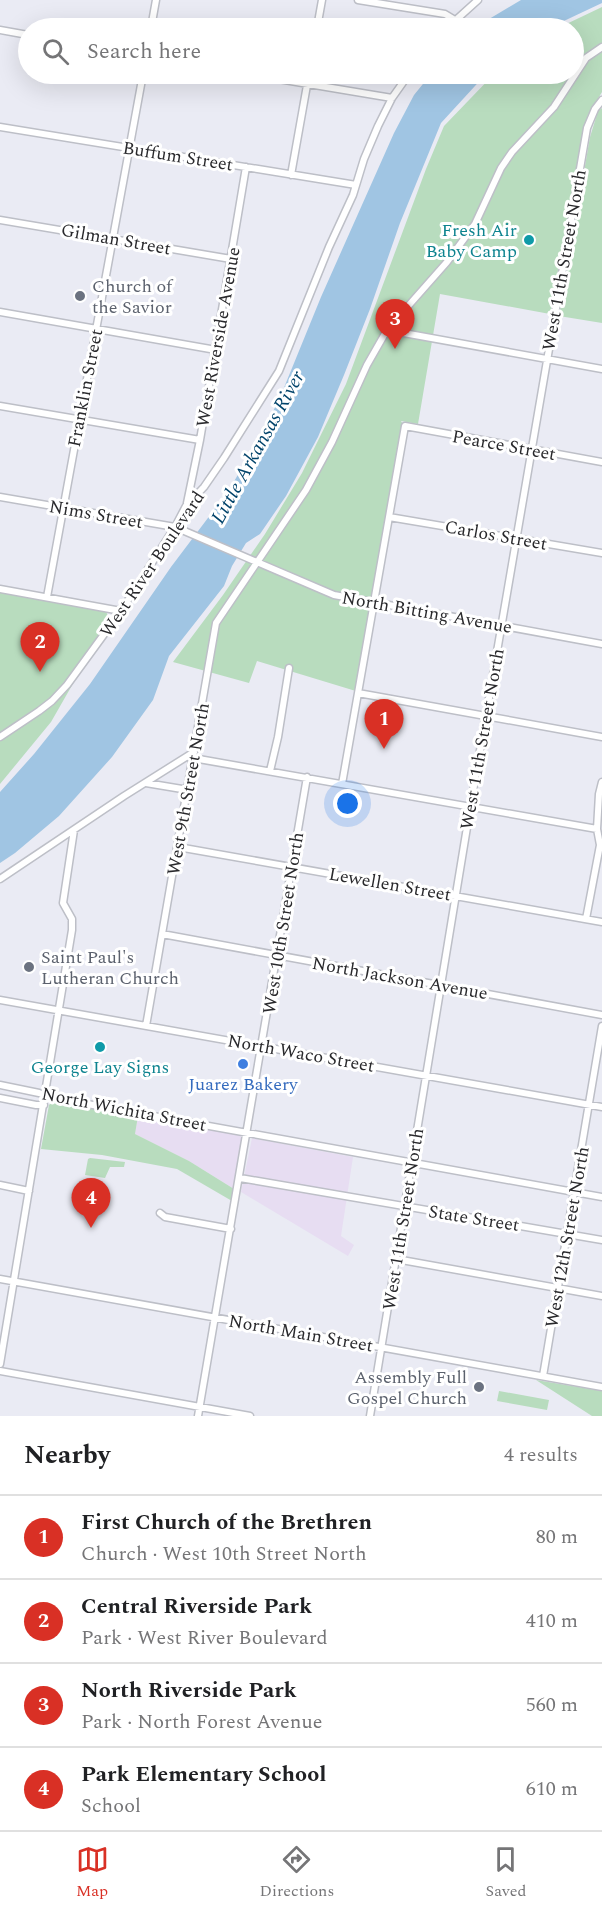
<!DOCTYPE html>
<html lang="en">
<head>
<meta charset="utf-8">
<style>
	:root { --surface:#fff; --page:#f6f6f6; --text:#202124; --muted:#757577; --line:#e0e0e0; --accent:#d93025 }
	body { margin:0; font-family:Spectral,serif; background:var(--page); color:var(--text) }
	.you { position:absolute; left:348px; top:804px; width:21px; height:21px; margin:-15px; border:4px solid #fff; border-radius:50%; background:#1a73e8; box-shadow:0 0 0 9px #1a73e833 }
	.badge { display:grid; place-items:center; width:39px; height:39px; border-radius:50%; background:var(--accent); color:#fff; font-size:20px; font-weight:700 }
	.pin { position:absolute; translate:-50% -50px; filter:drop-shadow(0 2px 3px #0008) }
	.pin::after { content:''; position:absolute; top:32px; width:21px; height:18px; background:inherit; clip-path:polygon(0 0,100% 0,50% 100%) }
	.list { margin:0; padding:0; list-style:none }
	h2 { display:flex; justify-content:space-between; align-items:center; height:78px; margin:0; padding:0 24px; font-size:26px }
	h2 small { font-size:20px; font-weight:400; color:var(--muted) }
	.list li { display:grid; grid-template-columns:39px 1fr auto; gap:18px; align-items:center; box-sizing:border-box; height:84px; padding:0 24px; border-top:2px solid var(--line) }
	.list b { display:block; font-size:22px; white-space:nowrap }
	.list p { margin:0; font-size:20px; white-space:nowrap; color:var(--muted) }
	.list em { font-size:20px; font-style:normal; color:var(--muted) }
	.icon { flex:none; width:33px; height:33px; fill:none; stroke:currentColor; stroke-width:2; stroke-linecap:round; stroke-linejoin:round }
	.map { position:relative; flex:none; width:602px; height:1416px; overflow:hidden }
	.search { position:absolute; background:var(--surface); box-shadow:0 6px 24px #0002; left:18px; right:18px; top:18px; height:66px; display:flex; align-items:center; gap:15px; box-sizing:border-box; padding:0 21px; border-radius:33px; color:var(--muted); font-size:22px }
	.sheet { height:414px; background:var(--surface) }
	nav { display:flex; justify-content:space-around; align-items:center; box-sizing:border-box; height:84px; border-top:2px solid var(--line); background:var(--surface); font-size:16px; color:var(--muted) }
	nav a { display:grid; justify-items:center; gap:3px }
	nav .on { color:var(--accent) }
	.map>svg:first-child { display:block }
</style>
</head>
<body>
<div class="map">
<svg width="602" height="1416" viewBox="0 0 602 1416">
	<rect width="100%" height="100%" fill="#eaebf4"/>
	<!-- industrial -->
	<path fill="#e7ddf2" d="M138,1116L240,1135L242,1139L234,1189L189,1161L135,1134Z
		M252,1138L353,1157L341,1236L354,1245L348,1256L241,1192Z"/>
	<!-- green -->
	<path fill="#b8dcbe" d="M602,7V92L588,115L584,127L550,314L440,294L418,424L401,421L404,426L359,692L257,661L249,683L173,662L223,595L265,534L302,473L346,384L426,169L444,126L494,74H574V28H558Z
		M602,108V323L559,316L590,137L598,111Z
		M0,592L105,610L110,619L51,722L0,784Z
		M53,1101L138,1116L135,1134L189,1161L234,1189L232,1201L177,1169L102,1155L41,1149L49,1105Z
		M90,1158L125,1162L124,1167H110L105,1178L85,1175L88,1159Z
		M536,1380L602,1391V1416H592Z
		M499,1391L549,1400L547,1410L497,1401Z"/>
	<!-- water -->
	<path fill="#a0c5e3" d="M521,0H602V3L549,28H474Z
		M431,74H486L441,123L400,223L370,309L344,375L318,437L286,496L260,534L246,543L232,566L224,586L169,656L153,700L112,757L59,816L15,853L0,863V792L34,754L90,684L171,567L229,490L264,430L281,395L321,297L394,133L414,95Z"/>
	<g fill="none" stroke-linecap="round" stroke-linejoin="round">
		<!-- minor casing -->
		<g stroke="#bdbfc7" stroke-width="9">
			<path id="minor" d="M358,0L445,14L455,20
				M151,28L156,0
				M317,28L322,0
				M447,28L478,0
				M0,30L28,35
				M248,74L392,98
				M0,127L356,185
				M291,175L309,74
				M0,220L231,259
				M0,312L216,350
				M387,330L602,369
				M0,406L200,440
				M0,497L175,527L334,595L602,644
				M187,503L200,440L246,167
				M389,517L602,553
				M0,589L121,611
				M47,597L143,74
				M358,693L602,737
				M0,737L39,711L52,701L67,685L121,611L175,527L186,506L204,487L224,458L279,371L329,247L353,195L364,159L378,126L392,98L409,74
				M193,758L597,829
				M270,771L278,737L289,668
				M146,783L188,790
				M342,784L405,426L602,462
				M178,847L602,922
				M0,879L124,796L194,752
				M586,919L600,845L597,829L599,794L602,782
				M162,934L602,1015
				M0,1000L602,1107
				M146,1026L216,623L306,490L332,442L367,365L387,330L447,262L475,224L501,168L512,152L554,107L586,58L602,47
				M0,1085L39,1093L54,1098L602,1197
				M0,1098L36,1105H44
				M240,1178L602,1240
				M0,1185L29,1191
				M160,1213L165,1217L231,1229
				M396,1259L602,1296
				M0,1279L602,1387
				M0,1364L72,930V919L63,903L74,830
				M0,1371L250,1416
				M543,1376L602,1026
				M198,1416L307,777
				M370,1416L472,797L587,128L595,109L602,100"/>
		</g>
		<!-- minor -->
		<use href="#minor" stroke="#fff" stroke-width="6"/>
	</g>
	<!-- markers -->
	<g fill="#0f9aa8" stroke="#fff" stroke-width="2">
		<circle cx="529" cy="240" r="6"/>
		<circle cx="100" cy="1047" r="6"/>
	</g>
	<g fill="#6b7280" stroke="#fff" stroke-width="2">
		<circle cx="80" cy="296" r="6"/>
		<circle cx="29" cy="967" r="6"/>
		<circle cx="479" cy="1387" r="6"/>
	</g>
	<circle fill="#3f7fe0" stroke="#fff" stroke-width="2" cx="243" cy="1064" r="6"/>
	<g text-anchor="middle" stroke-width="6" stroke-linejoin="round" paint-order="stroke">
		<!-- street labels -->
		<g font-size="18" fill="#29292c" stroke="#fff">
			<text transform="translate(178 156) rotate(9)" y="6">Buffum Street</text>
			<text transform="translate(116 239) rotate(10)" y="6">Gilman Street</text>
			<text transform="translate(564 260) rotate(-80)" y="6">West 11th Street North</text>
			<text transform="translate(218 337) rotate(-80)" y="6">West Riverside Avenue</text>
			<text transform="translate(85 388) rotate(-79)" y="6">Franklin Street</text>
			<text transform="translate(504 445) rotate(10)" y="6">Pearce Street</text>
			<text transform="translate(96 514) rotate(10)" y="6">Nims Street</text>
			<text transform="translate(496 535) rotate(10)" y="6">Carlos Street</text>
			<text transform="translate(152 564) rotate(-56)" y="6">West River Boulevard</text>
			<text transform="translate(427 612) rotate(10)" y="6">North Bitting Avenue</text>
			<text transform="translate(482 739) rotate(-80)" y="6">West 11th Street North</text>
			<text transform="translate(188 789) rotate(-80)" y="6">West 9th Street North</text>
			<text transform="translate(390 884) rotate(10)" y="6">Lewellen Street</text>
			<text transform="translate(283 923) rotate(-81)" y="6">West 10th Street North</text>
			<text transform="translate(400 978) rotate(10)" y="6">North Jackson Avenue</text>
			<text transform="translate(301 1053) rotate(10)" y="6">North Waco Street</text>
			<text transform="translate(124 1109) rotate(11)" y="6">North Wichita Street</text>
			<text transform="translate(474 1218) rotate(9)" y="6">State Street</text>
			<text transform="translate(403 1219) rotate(-81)" y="6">West 11th Street North</text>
			<text transform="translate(567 1237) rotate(-80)" y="6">West 12th Street North</text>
			<text transform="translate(301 1333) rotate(10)" y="6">North Main Street</text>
		</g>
		<!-- culture labels -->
		<g font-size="18" fill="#0d838f" stroke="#fff" text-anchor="end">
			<text x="517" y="236">Fresh Air<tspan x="517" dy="21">Baby Camp</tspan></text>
			<text x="100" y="1073" text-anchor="middle">George Lay Signs</text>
		</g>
		<!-- worship labels -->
		<g font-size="18" fill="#5b616d" stroke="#fff" text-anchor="start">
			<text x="92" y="292">Church of<tspan x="92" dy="21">the Savior</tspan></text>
			<text x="41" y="963">Saint Paul's<tspan x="41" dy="21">Lutheran Church</tspan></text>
			<text x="467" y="1383" text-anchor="end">Assembly Full<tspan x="467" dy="21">Gospel Church</tspan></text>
		</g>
		<!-- shop labels -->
		<g font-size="18" fill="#366cbe" stroke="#fff">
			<text x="243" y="1090">Juarez Bakery</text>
		</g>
		<!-- water labels -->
		<g font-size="20" font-style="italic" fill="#02446b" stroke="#fff">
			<text transform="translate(257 447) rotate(-61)" y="7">Little Arkansas River</text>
		</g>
	</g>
</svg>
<div class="you"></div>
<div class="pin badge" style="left:384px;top:749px">1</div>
<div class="pin badge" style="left:40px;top:672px">2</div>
<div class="pin badge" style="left:395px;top:349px">3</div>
<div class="pin badge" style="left:91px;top:1228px">4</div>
<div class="search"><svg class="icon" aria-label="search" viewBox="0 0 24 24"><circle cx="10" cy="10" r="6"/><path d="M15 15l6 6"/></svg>Search here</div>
</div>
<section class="sheet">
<h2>Nearby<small>4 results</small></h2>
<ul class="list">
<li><span class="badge">1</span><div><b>First Church of the Brethren</b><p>Church · West 10th Street North</p></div><em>80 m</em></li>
<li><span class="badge">2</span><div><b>Central Riverside Park</b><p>Park · West River Boulevard</p></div><em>410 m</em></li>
<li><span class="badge">3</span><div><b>North Riverside Park</b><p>Park · North Forest Avenue</p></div><em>560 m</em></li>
<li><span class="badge">4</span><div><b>Park Elementary School</b><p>School</p></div><em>610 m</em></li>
</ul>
</section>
<nav>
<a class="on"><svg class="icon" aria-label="map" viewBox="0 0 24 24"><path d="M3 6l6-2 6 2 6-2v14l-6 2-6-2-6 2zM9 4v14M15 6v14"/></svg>Map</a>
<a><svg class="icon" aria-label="directions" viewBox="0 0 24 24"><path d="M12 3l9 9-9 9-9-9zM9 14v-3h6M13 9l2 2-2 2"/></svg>Directions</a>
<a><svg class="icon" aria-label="saved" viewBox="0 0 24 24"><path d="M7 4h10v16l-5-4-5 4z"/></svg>Saved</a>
</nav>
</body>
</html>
